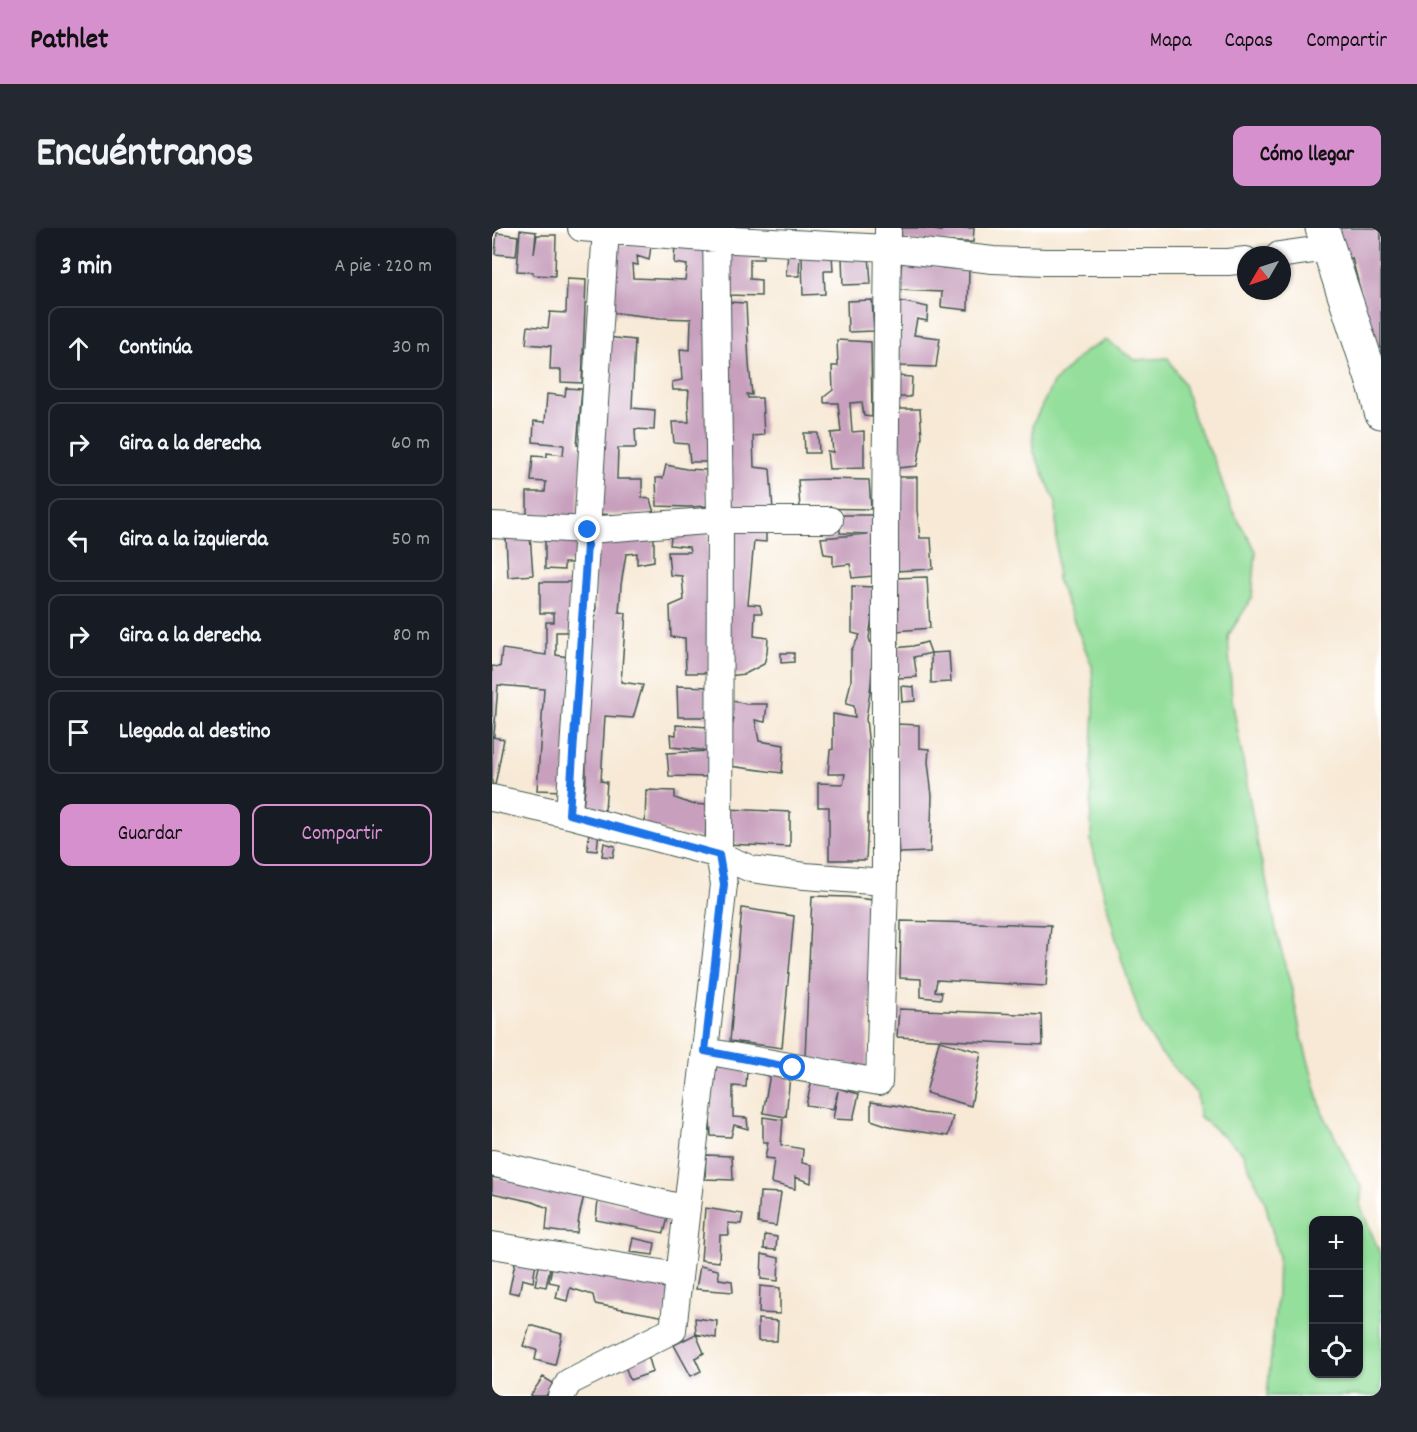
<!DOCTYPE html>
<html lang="es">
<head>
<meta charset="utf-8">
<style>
	:root { --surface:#171b24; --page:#242831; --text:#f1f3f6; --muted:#9ea1a6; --line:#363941; --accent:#d690ce }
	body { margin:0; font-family:Dekko,sans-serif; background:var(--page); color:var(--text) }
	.controls { position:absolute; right:18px; bottom:18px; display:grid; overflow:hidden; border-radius:12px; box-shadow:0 2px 4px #0004 }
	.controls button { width:54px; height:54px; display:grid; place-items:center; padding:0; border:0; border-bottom:2px solid var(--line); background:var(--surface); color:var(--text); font:30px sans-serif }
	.compass { position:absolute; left:745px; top:18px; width:54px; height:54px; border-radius:50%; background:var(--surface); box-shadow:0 2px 4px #0004; rotate:231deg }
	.stop { position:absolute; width:18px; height:18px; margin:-14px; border:4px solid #1a73e8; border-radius:50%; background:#fff }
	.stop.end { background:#1a73e8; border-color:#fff; box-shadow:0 2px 6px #0008 }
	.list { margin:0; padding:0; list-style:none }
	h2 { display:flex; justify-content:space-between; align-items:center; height:78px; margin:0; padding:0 24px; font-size:26px }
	h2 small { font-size:20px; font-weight:400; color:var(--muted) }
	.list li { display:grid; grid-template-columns:39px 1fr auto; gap:18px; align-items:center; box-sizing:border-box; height:84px; margin:0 12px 12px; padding:0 12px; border:2px solid var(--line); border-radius:12px }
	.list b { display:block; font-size:22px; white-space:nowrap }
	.list em { font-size:20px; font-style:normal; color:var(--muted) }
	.actions { display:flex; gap:12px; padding:18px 24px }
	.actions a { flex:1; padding:14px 0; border:2px solid var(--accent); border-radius:12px; text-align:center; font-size:21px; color:var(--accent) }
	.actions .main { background:var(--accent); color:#111 }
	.icon { flex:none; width:33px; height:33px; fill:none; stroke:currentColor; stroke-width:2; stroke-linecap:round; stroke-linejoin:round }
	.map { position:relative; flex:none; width:889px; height:1168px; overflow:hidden; border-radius:12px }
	header { display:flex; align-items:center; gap:36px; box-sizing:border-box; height:84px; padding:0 30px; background:var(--accent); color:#111 }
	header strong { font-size:28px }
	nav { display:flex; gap:33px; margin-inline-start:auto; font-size:21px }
	.intro { display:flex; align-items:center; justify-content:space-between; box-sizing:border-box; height:144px; padding:0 36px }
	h1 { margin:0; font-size:42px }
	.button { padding:15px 27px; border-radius:12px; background:var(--accent); color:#111; font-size:21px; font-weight:700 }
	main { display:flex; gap:36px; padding:0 36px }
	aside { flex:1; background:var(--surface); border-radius:12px; box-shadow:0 2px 4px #0004 }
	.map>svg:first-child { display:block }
</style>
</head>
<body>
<header>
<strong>Pathlet</strong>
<nav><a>Mapa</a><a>Capas</a><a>Compartir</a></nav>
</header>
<div class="intro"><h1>Encuéntranos</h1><a class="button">Cómo llegar</a></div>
<main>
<aside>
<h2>3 min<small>A pie · 220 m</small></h2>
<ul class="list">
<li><svg class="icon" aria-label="ahead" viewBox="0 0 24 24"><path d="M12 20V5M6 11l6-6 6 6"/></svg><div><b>Continúa</b></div><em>30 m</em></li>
<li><svg class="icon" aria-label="right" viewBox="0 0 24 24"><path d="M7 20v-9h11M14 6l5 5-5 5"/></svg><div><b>Gira a la derecha</b></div><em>60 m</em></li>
<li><svg class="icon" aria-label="left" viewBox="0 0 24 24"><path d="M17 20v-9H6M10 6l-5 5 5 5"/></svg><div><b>Gira a la izquierda</b></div><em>50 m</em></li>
<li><svg class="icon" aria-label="right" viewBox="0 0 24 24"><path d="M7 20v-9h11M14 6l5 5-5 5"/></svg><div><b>Gira a la derecha</b></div><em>80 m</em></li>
<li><svg class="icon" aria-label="arrive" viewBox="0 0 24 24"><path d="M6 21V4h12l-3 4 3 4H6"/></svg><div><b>Llegada al destino</b></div></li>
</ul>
<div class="actions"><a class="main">Guardar</a><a>Compartir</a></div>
</aside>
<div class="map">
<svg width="889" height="1168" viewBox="0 0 889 1168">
	<rect width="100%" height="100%" fill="#fff"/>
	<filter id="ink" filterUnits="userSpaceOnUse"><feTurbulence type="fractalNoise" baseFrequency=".0167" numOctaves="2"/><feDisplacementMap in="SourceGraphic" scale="12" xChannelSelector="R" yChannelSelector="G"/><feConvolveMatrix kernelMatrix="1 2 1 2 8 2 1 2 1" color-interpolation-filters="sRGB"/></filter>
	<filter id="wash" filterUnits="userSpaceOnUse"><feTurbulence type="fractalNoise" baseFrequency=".008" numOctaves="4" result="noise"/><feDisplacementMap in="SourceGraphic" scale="24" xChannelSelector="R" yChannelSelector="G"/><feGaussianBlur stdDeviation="1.35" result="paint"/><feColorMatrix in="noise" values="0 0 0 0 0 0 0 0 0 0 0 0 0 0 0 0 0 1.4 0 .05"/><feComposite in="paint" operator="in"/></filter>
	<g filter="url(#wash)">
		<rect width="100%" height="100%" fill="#f7e9d5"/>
		<!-- green -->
		<path fill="#94df9b" stroke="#5a8e68" stroke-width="1.5" fill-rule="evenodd" d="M614,112L643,132L676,130L692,156L702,191L723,234L739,280L764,323L760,370L736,408L740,471L767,624L774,651L785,706L800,762L809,807L830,883L860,943L870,960L868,977L889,1028V1168H775L785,1066L786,1026L773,974L750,924L707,888L705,866L668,824L651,797L630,733L614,674L599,614V539L602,481L600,438L565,351L564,275L541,222V196L561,155L592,124ZM822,992H866V1146H822Z"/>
		<g id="blocks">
			<!-- building -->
			<path fill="#c8a0be" d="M409,0H443V2L449,3V0H482L481,14H449L410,12Z
				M847,0H889V129L873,81L860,30L851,32L842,1Z
				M28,2L44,4L42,26L45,7H64L63,48L41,47V44L25,43Z
				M5,5L26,8L24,28L3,26Z
				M183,15L222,20L219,234H198L196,216L182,215L180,194H197L196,174L197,162H181L180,154L190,152L188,121L198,122L199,91L168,90L117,84L119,16L159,18L157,32L145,28L146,37L140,36L141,50L193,52L195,37L182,35Z
				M236,22L271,23V31H258V51L269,52V68L235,67Z
				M296,25L308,26L307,48H294Z
				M340,26L341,43H332L333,66L311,67L310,27Z
				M377,27L379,56L351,57L350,28Z
				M410,32L452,40L477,42L476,82L449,79L450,64L407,62Z
				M75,51L94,52L90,155L69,154V142H58L59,118L34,116L36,98L56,100L58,84L74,85Z
				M380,72L382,103L356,104L355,73Z
				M407,73L436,79L435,93L425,91L422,107L448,110L444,139L406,138Z
				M235,74L254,75L257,136L260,167L255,166L256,170H270L272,207L261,208L262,239L278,241L281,282L235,283Z
				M114,109L143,112L140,180L163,182L162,202L143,201L144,220H126L125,251H150V270L158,271L162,285L124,287L108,286Z
				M345,112L379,114L380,189L372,188L370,174L358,175L360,204L372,203V240L337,241L335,223L341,224L339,205L349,204L346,175H332V169L341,162L340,138H346Z
				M405,148L420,149L419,169H404Z
				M74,160L90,161L85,217L91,218L85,290L35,288V264H53L54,254L39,253L41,228L55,229V225L71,227L72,217L41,214L42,193L53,194L55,166L73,168Z
				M402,181H428L430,209L425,238L406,240Z
				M312,205H326L327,225H313Z
				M174,237L194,241L214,242L216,278L196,279L165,278L164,250H171Z
				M403,249H425V282L428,310H439L441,341L403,343Z
				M334,251L377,252L379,281L308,280L306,252Z
				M348,287H380V305L383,318L381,348L360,350L358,336L341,338V327L332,326L329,310L376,306L348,305Z
				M217,300V445H194L193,410L179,409L178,378L192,372L190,348L178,347L176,324H198L197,319L178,317L180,301Z
				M237,300L274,304V314L262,313L256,376L268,377L270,385H263L262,408L276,410L275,425L272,436L253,446L236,448Z
				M38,307L41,347L16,349L14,309Z
				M162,307V333L145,336V325L134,326L129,357L127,384L134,385L129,454L151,457L141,490L113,488L109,553L115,554L113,582L91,580L94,551L93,486L104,380L102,352L104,308Z
				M53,309L85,310V335H72V342L53,341Z
				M435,349L438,400L405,403L402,350Z
				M48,354H83V404H64V427L82,430L71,563L45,562L52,461L6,457L2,508H0V438L8,439L10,421L54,427V394H62V385H48Z
				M360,358L381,359L380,388L377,410L381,424L379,456L374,491L377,519L376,594L374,632H337V579H326V555L351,556L353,546H336L338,522L341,521V486L363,490L362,478L354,476L359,453V423L368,407L360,405Z
				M435,414L439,425L422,429L425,449L405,450L403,420L421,418Z
				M457,424L459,454L439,455V425Z
				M289,425H302V434L289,435Z
				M185,458L220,459L219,489H186Z
				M409,458L422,459L423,473L410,474Z
				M237,472L254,476H275L273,494L263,492L267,513L292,517L290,545L237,538V510L242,491L237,484Z
				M404,496L427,497V520L437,521L436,534L440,568L438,624L407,625L405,598Z
				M184,497L217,499L218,523L216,549L177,548L175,525L218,523L179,519L178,506L184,507Z
				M0,509L12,511L3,557L0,556Z
				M154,562L183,563V570L199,576L216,577L213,611L153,598Z
				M234,581L298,584V619L234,616Z
				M97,599L107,602L105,623L96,622Z
				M112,615L123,618L121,629L110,628Z
				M320,668L356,669L381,672L375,840L313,829Z
				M250,680L302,688L290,820L238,813Z
				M409,693L559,697L554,758L445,752L443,763L450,764L449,771L429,769V751L408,750Z
				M407,781L550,787L551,817L405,809Z
				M447,813L489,824L479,878L434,865Z
				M221,838L255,841L254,859L241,858V889L255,890L256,901L242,897L239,909L219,908L218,887Z
				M278,846L298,847L294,889L271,885Z
				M320,853L367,866L361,892L341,891L346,863L341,881L314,877Z
				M379,874L408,878L432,885L461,888L456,908L403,900L379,892Z
				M271,889L291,892L289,917L311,921L310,935L320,937L319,955L303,949V961L279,955L282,931L273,930L276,914H271Z
				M214,927L240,928L241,952L213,951Z
				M0,949L44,958L93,964L87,989L85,1005L68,1004L54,1002L56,980L41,974L0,965Z
				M268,964L289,965L284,998L266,995Z
				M106,971L177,986L172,1005L104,992Z
				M213,980L251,986L249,996L236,995L237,1007H228L227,1034L209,1032Z
				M273,1007L285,1009L284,1022L272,1021Z
				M141,1010L163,1015L161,1027L138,1024Z
				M270,1026L287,1030L286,1053L269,1051Z
				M49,1029L60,1031L54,1059L43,1057Z
				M24,1030L44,1034L41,1054L30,1051L27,1066L17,1064Z
				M61,1034L179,1061L173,1089L103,1076L101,1067L78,1060L75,1073L64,1070L67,1056L57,1054Z
				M208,1038L226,1042L227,1051L240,1053L241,1064L204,1061Z
				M268,1058L288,1060V1086L267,1085Z
				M203,1090L225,1093L224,1110L204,1106L212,1125L203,1130L209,1143L199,1148L182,1117L204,1106Z
				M266,1091L286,1093L285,1113H266Z
				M38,1097L70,1106L63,1137L43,1132L45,1122L31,1118Z
				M156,1127L161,1144L138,1152L132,1135Z
				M51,1149L61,1155L54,1168H38Z"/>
		</g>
	</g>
	<g filter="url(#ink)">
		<use href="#blocks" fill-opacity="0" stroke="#3f574c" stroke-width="1.5"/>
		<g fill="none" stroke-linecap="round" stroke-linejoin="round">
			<!-- minor casing -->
			<g stroke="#3f574c" stroke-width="28">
				<path id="minor" d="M89,0L224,11L395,20L501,32L553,34H736L754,32
					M787,27L836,20
					M0,297L96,302L228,292H338
					M0,570L77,587L227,627L259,641L313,648L393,654
					M77,587L114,0
					M213,823L387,854L393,654V293L396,0
					M0,935L195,981
					M0,1017L186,1048
					M69,1168L77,1154L181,1102L232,656L227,627L228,292L224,0"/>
			</g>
			<!-- secondary casing -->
			<g stroke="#3f574c" stroke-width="35">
				<path id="secondary" d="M830,0L884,163L889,184"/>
			</g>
			<!-- minor -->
			<use href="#minor" stroke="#fff" stroke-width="26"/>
			<!-- secondary -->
			<use href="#secondary" stroke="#fff" stroke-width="33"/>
		</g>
	</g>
	<g fill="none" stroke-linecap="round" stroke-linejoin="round" filter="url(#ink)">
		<!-- route -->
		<path stroke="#1a73e8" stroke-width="8" d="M96,302L77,586L227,627L232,656L213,823L301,840"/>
	</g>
</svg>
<div class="controls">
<button>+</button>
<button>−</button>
<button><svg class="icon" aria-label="locate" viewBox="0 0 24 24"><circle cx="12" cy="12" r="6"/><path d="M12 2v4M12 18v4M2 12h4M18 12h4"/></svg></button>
</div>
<svg class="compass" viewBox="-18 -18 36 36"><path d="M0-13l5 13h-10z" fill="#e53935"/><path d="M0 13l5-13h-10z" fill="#9ea1a6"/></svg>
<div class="stop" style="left:301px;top:840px"></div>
<div class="stop end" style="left:96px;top:302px"></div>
</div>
</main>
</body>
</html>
